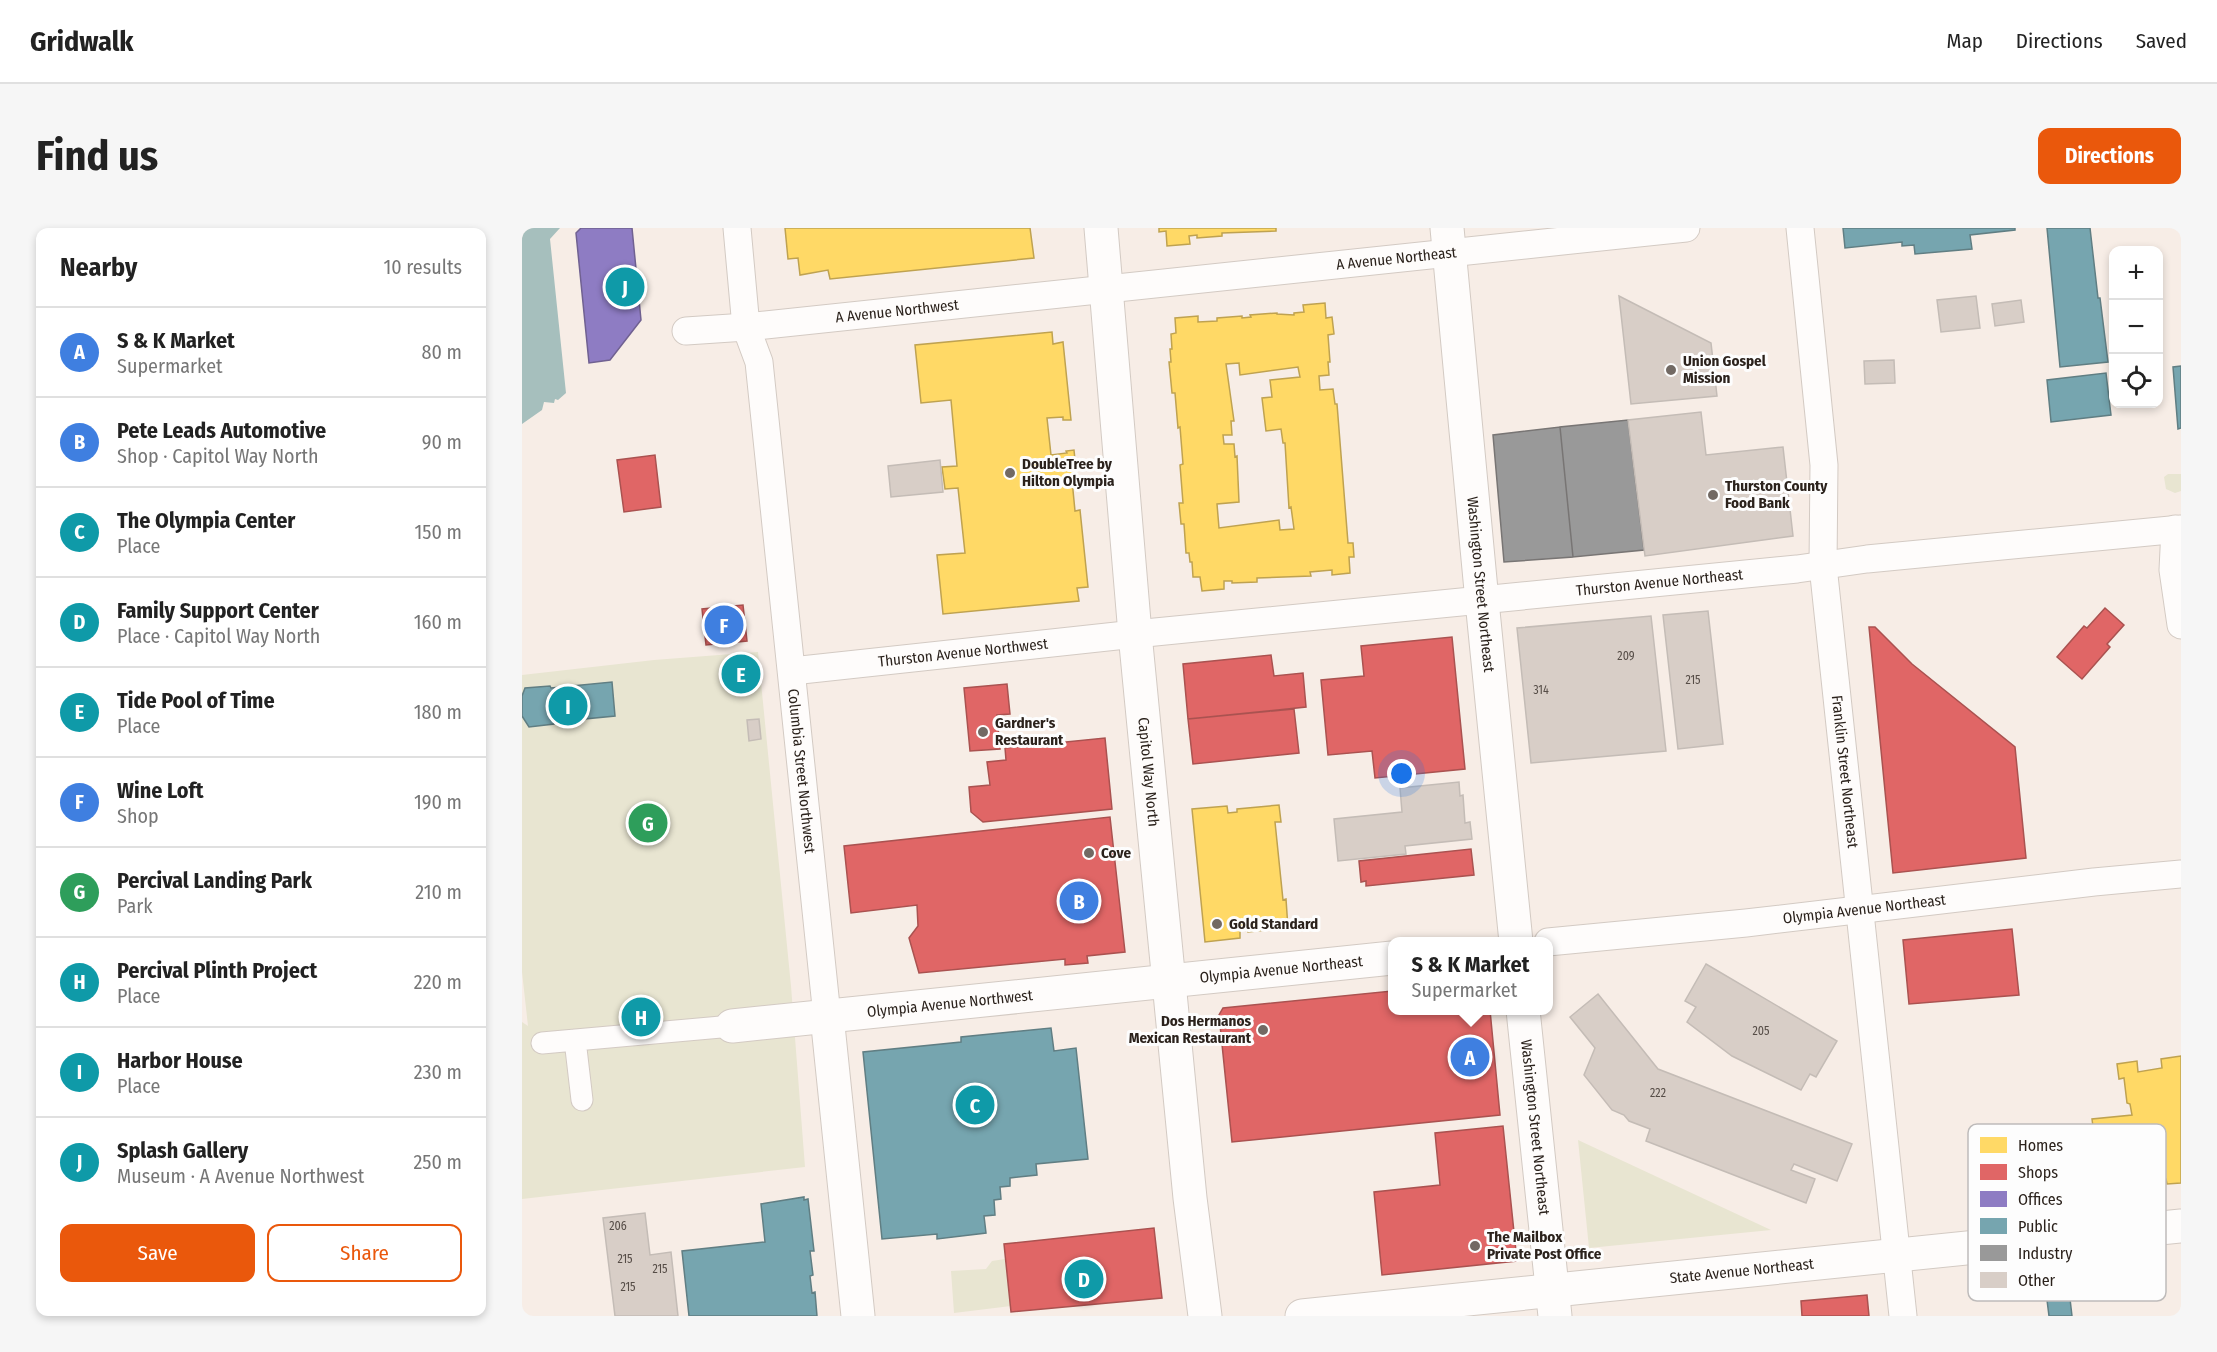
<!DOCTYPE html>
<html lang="en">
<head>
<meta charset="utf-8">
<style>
	:root { --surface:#fff; --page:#f6f6f6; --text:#222; --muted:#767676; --line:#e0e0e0; --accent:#ea580c }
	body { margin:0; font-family:"Fira Sans Condensed",sans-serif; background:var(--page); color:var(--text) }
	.controls { position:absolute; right:18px; top:18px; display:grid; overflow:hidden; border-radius:12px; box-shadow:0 3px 9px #0003 }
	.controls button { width:54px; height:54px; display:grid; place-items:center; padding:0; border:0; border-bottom:2px solid var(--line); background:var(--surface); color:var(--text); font:30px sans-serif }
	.you { position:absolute; left:880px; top:546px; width:21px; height:21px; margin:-15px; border:4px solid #fff; border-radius:50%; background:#1a73e8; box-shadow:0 0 0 9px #1a73e833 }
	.badge { display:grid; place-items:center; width:39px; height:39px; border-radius:50%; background:var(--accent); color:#fff; font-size:20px; font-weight:700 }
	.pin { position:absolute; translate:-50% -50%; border:3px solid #fff; box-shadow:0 2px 6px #0006 }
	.popup { position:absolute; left:866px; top:709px; width:165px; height:78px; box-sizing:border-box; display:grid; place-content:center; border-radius:12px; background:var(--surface); filter:drop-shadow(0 2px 4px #0005); font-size:20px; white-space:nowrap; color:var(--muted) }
	.popup b { font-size:22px; color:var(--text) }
	.popup::after { content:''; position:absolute; left:50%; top:100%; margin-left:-12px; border:12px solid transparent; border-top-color:var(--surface) }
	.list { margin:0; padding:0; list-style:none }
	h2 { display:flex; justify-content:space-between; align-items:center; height:78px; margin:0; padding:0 24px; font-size:26px }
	h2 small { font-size:20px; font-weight:400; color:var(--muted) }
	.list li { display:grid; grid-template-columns:39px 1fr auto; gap:18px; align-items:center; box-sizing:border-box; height:90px; padding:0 24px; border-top:2px solid var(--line) }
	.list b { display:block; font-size:22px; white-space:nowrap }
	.list p { margin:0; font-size:20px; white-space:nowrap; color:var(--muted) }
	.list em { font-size:20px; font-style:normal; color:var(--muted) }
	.actions { display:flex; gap:12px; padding:18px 24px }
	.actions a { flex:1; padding:14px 0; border:2px solid var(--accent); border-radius:12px; text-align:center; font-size:21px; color:var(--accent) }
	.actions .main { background:var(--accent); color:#fff }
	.icon { flex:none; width:33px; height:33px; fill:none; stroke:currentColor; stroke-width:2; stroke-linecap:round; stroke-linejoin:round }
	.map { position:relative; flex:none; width:1659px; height:1088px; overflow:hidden; border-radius:12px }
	header { display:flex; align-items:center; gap:36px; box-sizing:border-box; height:84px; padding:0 30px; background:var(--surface); border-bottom:2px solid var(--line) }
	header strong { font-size:28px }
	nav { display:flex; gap:33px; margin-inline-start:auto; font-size:21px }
	.intro { display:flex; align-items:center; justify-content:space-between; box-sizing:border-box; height:144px; padding:0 36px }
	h1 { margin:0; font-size:42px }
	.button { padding:15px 27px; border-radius:12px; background:var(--accent); color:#fff; font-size:21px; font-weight:700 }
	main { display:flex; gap:36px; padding:0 36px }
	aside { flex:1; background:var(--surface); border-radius:12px; box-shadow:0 3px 9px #0003 }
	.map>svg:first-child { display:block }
</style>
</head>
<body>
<header>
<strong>Gridwalk</strong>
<nav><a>Map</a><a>Directions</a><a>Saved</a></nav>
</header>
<div class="intro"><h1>Find us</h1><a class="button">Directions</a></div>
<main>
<aside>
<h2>Nearby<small>10 results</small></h2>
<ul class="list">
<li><span class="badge" style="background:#3f7fe0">A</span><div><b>S &amp; K Market</b><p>Supermarket</p></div><em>80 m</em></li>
<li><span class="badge" style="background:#3f7fe0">B</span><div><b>Pete Leads Automotive</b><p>Shop · Capitol Way North</p></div><em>90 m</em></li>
<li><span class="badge" style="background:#0f9aa8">C</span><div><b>The Olympia Center</b><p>Place</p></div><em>150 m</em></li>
<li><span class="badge" style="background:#0f9aa8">D</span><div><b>Family Support Center</b><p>Place · Capitol Way North</p></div><em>160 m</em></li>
<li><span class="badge" style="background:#0f9aa8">E</span><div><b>Tide Pool of Time</b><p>Place</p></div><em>180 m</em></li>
<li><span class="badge" style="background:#3f7fe0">F</span><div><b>Wine Loft</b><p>Shop</p></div><em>190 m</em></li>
<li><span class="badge" style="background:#2e9e5b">G</span><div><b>Percival Landing Park</b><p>Park</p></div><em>210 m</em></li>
<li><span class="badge" style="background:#0f9aa8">H</span><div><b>Percival Plinth Project</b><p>Place</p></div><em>220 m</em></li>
<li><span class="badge" style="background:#0f9aa8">I</span><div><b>Harbor House</b><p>Place</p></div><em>230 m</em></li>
<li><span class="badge" style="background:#0f9aa8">J</span><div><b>Splash Gallery</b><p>Museum · A Avenue Northwest</p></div><em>250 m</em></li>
</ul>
<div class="actions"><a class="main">Save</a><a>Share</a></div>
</aside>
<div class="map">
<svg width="1659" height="1088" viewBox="0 0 1659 1088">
	<rect width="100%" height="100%" fill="#f7ede6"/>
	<!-- green -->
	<path fill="#e8e5d1" d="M1646,246H1659V263L1653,265L1644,261L1642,249Z
		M236,424L269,758L283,939L0,971V794L6,798L0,744V447L132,432Z
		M1056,912L1249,1002L1067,1020Z
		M483,1031L489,1078L432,1085L429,1043L464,1041L470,1033Z"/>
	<!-- water -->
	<path fill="#a6bfbd" d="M0,0H38L28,11L44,165L36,172L33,171L32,175L22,174L20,182L0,196Z"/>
	<!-- homes -->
	<path fill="#ffd966" stroke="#bfa250" stroke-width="1.5" fill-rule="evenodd" d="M263,0H508L512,30L308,51L306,42L278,47L276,30L266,31Z
		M637,0H754V3L700,5V8L675,10V7L667,8L668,16L645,18L644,3L637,4Z
		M803,75L804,90L810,89L812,106L806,107L808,134H806L807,147L797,148L798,162L811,161L813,176H815L826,315H831L832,329H827L828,345L810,347V342L788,344L789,348L735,350V354L710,355V353H702V361L680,363L678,349H671L670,334H668L667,325H664L662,296H659L657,275H661L658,237L661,236L658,199L656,200L653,165H650L647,134H649L648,121H650L649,106L654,105L653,90L676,88V94L695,93V90L720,88V90L729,89L728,87L755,85V86L772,87V85L782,84L781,77ZM717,135L718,147L776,139L778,149L748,152L750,169L740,170L744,203L759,201L761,215H763L767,280L769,279L772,301L758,302L757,292L697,300L695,276L717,274L715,228L713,229L712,216H702L701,207H710L709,193H712L704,136Z
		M530,104L531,116L541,114L549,192H541V189L525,190L529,227L545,225L544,223L552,222L555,251L550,252L553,283L558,282L566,359L555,360L557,373L421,386L415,327L443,325L436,260L423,261L420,239L435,238L429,172L399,175L393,117Z
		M757,577L759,594H753L761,672L764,671L766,700L726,704V699L718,700V710L683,714L670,581L705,578L706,585L715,584V581Z
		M1659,828V955L1645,956L1644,951L1619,955V961L1567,967L1564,944H1568L1566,932L1575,931L1570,891L1610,887L1608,876L1605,875L1602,850L1597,851L1595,836L1615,833L1616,844L1640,840L1639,831Z"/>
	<!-- shops -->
	<path fill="#e06666" stroke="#aa5250" stroke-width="1.5" d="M133,227L139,279L102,284L95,232Z
		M221,377L225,413L184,417L180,381Z
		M1583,380L1602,397L1585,416L1588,419L1560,451L1535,429L1562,398L1565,400Z
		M1347,399H1353L1390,436L1493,519L1504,630L1371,645Z
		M930,409L943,541L853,550L850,523L806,527L799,452L842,448L839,418Z
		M749,427L752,448L781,445L784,479L666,491L661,436Z
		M485,456L488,486L475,487L478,521L448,523L442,460Z
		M772,481L777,525L671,536L666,491Z
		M583,510L590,581L461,594L449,584L447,559L468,557L465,534L484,532L483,520Z
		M588,589L603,724L565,728L566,735L543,737V731L397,745L387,710L396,698L395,677L329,685L322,618Z
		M949,621L952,647L844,658V653L839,654L837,633Z
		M1490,701L1497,767L1387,776L1381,712Z
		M870,763V782H968L978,887L710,914L697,787L701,780Z
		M981,898L995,1033L860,1047L852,964L918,957L913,905Z
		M632,1000L640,1070L489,1084L482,1016Z
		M1345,1067L1347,1088H1280L1279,1073Z"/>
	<!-- offices -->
	<path fill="#8e7cc3" stroke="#706191" stroke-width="1.5" d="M59,0H110L119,92L88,132L67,135L54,5Z"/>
	<!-- public -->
	<path fill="#76a5af" stroke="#607e83" stroke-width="1.5" d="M1321,0H1493V2L1448,7L1450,21L1393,26L1392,17L1380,18V14L1323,20Z
		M1525,0H1568L1576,70H1578L1586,134L1538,139Z
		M1659,138V200L1656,201L1651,139Z
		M1584,145L1589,187L1529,194L1525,152Z
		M90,454L93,488L32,494V496L7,499L0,488V468L3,460L28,458L29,460Z
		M529,800L532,823L554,820L566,931L514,936L515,947L488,950V958L478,959L479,971L472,972L473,987L462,988L464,1005L415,1011V1006L360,1011L341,824L439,814V809Z
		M282,969V972L286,971L292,1023H288L291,1047L288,1048L290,1065L293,1064L295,1088H167L160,1023L243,1014L239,976Z
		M1545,1045L1550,1088H1527L1522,1048Z"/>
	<!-- industry -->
	<path fill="#999" stroke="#787574" stroke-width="1.5" d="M1106,192L1122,322L1051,329L1038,199Z
		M1038,199L1051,329L982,334L971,207Z"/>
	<!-- building -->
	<path fill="#d8cec7" stroke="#c4bcb6" stroke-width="1.5" d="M1097,68L1189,115L1195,168L1109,176Z
		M1454,68L1458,100L1419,104L1415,72Z
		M1499,72L1502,94L1473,98L1470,76Z
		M1372,132L1373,155L1343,156L1342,133Z
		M1179,184L1184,227L1261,219L1271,308L1123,328L1106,192Z
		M418,232L421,264L369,269L366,238Z
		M1186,383L1201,516L1156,521L1141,387Z
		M1129,388L1144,523L1009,535L995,400Z
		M237,491L239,511L227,513L225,492Z
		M937,554L938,568L941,567L943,595L948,594L950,611L883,618L884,626L816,633L812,591L880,584L878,560Z
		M1184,736L1315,813L1294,849L1288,846L1279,862L1210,828L1165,794L1174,779L1163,773Z
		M1076,766L1136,841L1330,916L1315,953L1272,936L1269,942L1293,951L1284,975L1124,913L1128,901L1107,893L1102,887L1090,882L1062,847L1073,820L1048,789Z
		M123,985L128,1027L149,1024L156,1088H93L81,990Z"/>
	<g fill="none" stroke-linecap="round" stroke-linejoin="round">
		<!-- pedestrian casing -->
		<g stroke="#d3cac3" stroke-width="23">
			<path id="pedestrian" d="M53,812L60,872
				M20,815L210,798"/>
		</g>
		<!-- minor casing -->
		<g stroke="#d3cac3" stroke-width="29">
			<g id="minor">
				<path id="s1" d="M215,0L224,99L237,134L305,788"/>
				<path id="s2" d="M1278,0L1302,237L1301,338L1381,1088"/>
				<path id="s3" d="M164,103L224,99L1164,0"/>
				<path d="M1653,301L1651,342L1659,397"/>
				<path id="s4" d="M270,443L613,406L1275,341L1345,331L1659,301"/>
				<path id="s5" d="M1026,714L1224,695L1572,654L1659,646"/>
			</g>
		</g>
		<!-- tertiary casing -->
		<g stroke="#d3cac3" stroke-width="35">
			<g id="tertiary">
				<path id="s6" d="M579,0L613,406L668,970L683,1088"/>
				<path id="s7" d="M925,0L960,373L994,714"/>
				<path id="s8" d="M1001,782L1033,1088"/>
				<path d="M305,788L336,1088"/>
				<path id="s9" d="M210,798L870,730"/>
			</g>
		</g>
		<!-- primary casing -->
		<g stroke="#d3cac3" stroke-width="35">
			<g id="primary">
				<path id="s10" d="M780,1088L1659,998"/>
			</g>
		</g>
		<!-- pedestrian -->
		<use href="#pedestrian" stroke="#fefcfb" stroke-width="21"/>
		<!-- minor -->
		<use href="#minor" stroke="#fefcfb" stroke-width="27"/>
		<!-- tertiary -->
		<use href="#tertiary" stroke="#fefcfb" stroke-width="33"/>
		<!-- primary -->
		<use href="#primary" stroke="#fefcfb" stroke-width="33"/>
	</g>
	<!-- markers -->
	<g fill="#726963" stroke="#fdfdfd" stroke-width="2">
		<circle cx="1149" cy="142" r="6"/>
		<circle cx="488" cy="245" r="6"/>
		<circle cx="1191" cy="267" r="6"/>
		<circle cx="461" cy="504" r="6"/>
		<circle cx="567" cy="625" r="6"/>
		<circle cx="695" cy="696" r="6"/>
		<circle cx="741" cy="802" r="6"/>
		<circle cx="953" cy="1018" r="6"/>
	</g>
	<g text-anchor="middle" stroke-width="6" stroke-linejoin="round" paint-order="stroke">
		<!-- number labels -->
		<g font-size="12" fill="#564d47">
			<text x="1104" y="432">209</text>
			<text x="1171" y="456">215</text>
			<text x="1019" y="466">314</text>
			<text x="1239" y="807">205</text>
			<text x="1136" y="869">222</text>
			<text x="96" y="1002">206</text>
			<text x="103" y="1035">215</text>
			<text x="138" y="1045">215</text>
			<text x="106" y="1063">215</text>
		</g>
		<!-- street labels -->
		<g font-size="15" fill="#2b221c" stroke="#fdfdfd">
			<text dy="5" stroke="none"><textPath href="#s3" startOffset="714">A Avenue Northeast</textPath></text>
			<text dy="5" stroke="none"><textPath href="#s3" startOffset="212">A Avenue Northwest</textPath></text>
			<text dy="5" stroke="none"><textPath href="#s4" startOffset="872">Thurston Avenue Northeast</textPath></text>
			<text dy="5" stroke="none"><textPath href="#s7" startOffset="358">Washington Street Northeast</textPath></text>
			<text dy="5" stroke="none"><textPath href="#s4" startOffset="172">Thurston Avenue Northwest</textPath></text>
			<text dy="5" stroke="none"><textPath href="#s1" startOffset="548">Columbia Street Northwest</textPath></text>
			<text dy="5" stroke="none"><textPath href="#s6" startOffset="546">Capitol Way North</textPath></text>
			<text dy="5" stroke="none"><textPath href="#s2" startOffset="546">Franklin Street Northeast</textPath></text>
			<text dy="5" stroke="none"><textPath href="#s5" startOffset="318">Olympia Avenue Northeast</textPath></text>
			<text dy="5" stroke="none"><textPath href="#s9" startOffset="552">Olympia Avenue Northeast</textPath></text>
			<text dy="5" stroke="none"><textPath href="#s9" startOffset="219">Olympia Avenue Northwest</textPath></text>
			<text dy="5" stroke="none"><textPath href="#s8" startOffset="118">Washington Street Northeast</textPath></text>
			<text dy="5" stroke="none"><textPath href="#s10" startOffset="442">State Avenue Northeast</textPath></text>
		</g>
		<!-- poi labels -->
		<g font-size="15" font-weight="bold" fill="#2b221c" stroke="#fdfdfd" text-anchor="start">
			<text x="1161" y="138">Union Gospel<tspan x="1161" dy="17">Mission</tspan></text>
			<text x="500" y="241">DoubleTree by<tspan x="500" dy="17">Hilton Olympia</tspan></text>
			<text x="1203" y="263">Thurston County<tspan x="1203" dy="17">Food Bank</tspan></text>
			<text x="473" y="500">Gardner's<tspan x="473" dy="17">Restaurant</tspan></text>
			<text x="579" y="630">Cove</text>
			<text x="707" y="701">Gold Standard</text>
			<text x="729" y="798" text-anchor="end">Dos Hermanos<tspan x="729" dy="17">Mexican Restaurant</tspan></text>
			<text x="965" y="1014">The Mailbox<tspan x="965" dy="17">Private Post Office</tspan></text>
		</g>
	</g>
	<!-- legend -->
	<rect x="1446" y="896" width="198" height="177" rx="9" fill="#fdfdfd" stroke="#bebbba" stroke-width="1.5"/>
	<rect x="1458" y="909" width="27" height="16" fill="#ffd966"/>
	<rect x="1458" y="936" width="27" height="16" fill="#e06666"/>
	<rect x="1458" y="963" width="27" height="16" fill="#8e7cc3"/>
	<rect x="1458" y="990" width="27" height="16" fill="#76a5af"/>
	<rect x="1458" y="1017" width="27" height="16" fill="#999"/>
	<rect x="1458" y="1044" width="27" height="16" fill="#d8cec7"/>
	<g font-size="16" fill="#2b221c">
		<text x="1496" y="923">Homes</text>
		<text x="1496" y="950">Shops</text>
		<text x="1496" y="977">Offices</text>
		<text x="1496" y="1004">Public</text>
		<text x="1496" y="1031">Industry</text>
		<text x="1496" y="1058">Other</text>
	</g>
</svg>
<div class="controls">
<button>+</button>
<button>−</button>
<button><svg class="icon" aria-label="locate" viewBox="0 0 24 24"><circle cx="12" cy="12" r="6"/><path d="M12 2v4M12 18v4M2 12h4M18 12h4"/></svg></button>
</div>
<div class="you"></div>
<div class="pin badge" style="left:948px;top:829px;background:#3f7fe0">A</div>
<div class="popup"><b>S &amp; K Market</b>Supermarket</div>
<div class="pin badge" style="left:557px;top:673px;background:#3f7fe0">B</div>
<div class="pin badge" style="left:453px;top:877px;background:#0f9aa8">C</div>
<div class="pin badge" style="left:562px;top:1051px;background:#0f9aa8">D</div>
<div class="pin badge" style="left:219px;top:446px;background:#0f9aa8">E</div>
<div class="pin badge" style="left:202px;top:397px;background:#3f7fe0">F</div>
<div class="pin badge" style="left:126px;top:595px;background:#2e9e5b">G</div>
<div class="pin badge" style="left:119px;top:789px;background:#0f9aa8">H</div>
<div class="pin badge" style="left:46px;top:478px;background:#0f9aa8">I</div>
<div class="pin badge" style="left:103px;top:59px;background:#0f9aa8">J</div>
</div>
</main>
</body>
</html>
